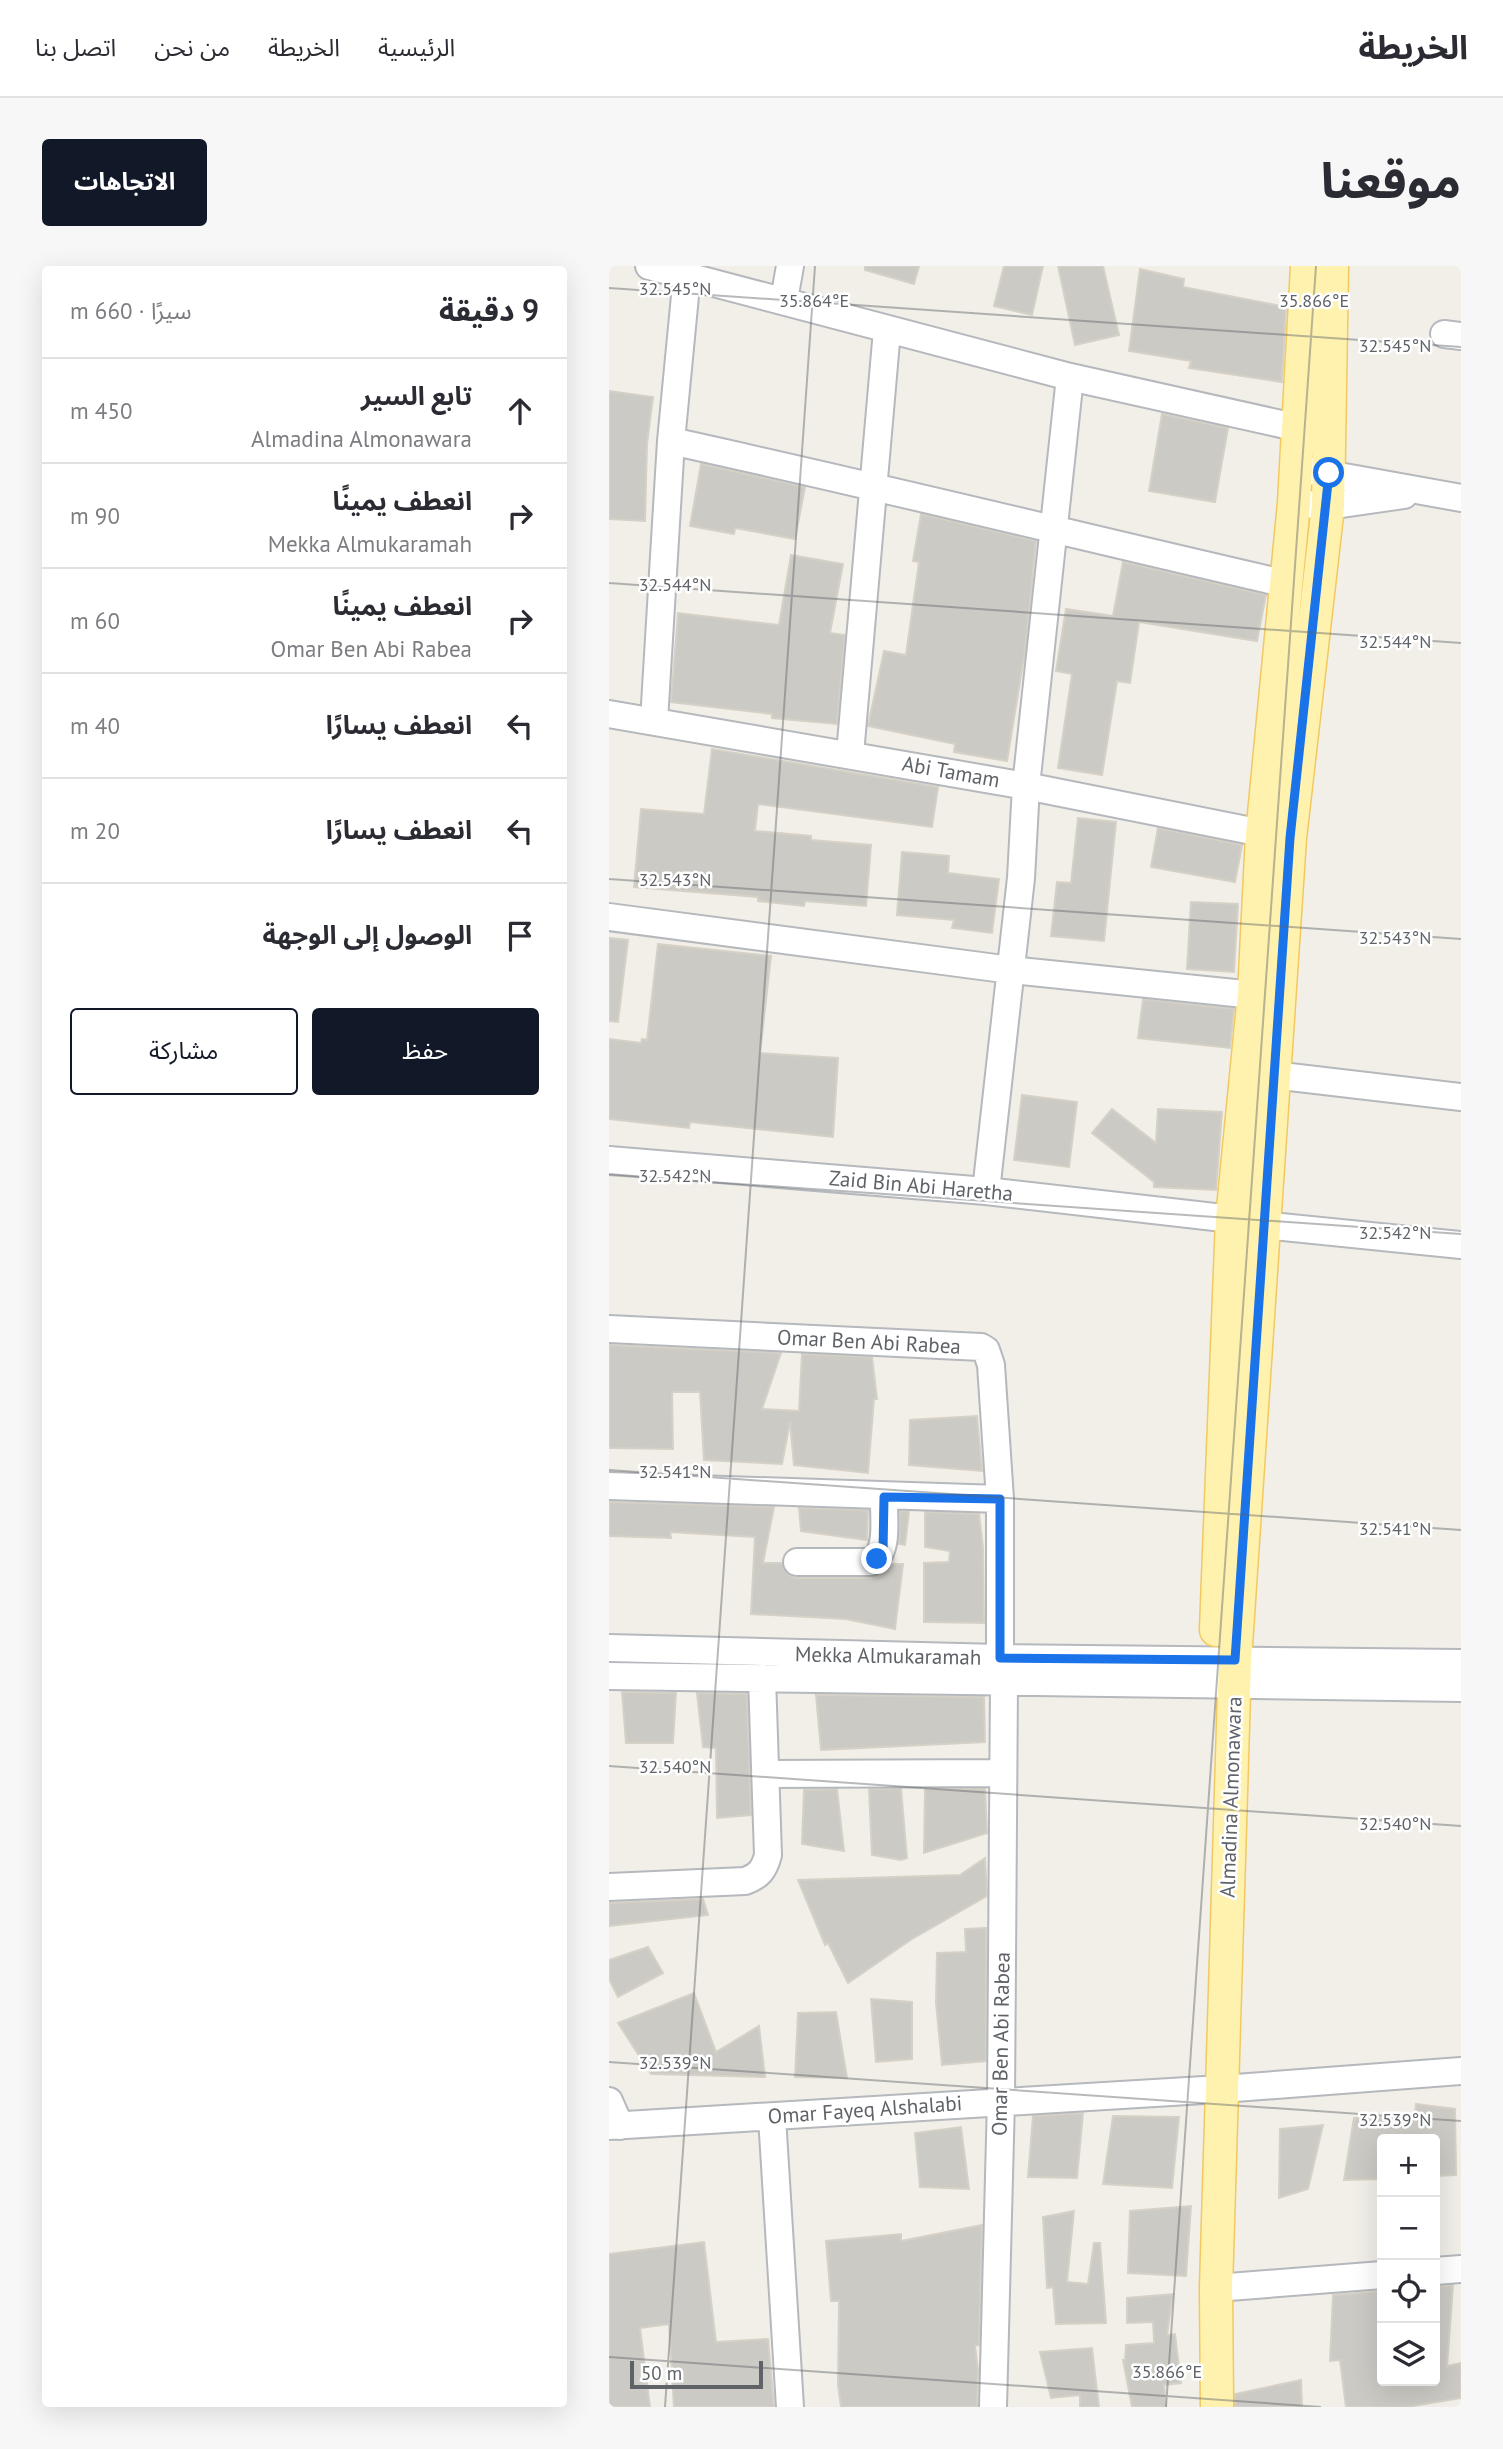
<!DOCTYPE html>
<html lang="ar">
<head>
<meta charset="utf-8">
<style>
	:root { --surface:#fff; --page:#f7f7f7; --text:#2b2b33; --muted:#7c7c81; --line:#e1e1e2; --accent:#111827 }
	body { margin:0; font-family:"PT Sans","Noto Sans Arabic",sans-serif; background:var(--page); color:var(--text); direction:rtl }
	.controls { position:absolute; right:21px; bottom:21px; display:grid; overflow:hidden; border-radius:7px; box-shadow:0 7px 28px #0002 }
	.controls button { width:63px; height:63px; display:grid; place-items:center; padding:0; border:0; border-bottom:2px solid var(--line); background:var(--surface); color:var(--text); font:35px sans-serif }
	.scale { position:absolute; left:21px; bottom:18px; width:133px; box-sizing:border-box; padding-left:7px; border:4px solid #5f6368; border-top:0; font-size:19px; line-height:24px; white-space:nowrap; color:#5f6368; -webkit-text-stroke:5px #fff; paint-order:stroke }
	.stop { position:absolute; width:21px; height:21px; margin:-16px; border:5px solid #1a73e8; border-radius:50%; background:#fff }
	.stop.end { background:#1a73e8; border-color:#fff; box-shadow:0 2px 7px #0008 }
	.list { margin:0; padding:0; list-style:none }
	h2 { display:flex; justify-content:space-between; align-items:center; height:91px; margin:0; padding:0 28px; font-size:30px }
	h2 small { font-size:23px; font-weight:400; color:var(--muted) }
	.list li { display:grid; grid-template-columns:46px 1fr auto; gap:21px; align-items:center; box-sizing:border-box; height:105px; padding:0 28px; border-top:2px solid var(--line) }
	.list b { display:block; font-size:26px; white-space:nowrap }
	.list p { margin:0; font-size:23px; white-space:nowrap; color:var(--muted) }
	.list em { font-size:23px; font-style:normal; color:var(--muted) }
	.actions { display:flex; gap:14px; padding:21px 28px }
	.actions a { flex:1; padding:16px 0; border:2px solid var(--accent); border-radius:7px; text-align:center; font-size:24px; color:var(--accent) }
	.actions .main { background:var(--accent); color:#fff }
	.icon { flex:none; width:38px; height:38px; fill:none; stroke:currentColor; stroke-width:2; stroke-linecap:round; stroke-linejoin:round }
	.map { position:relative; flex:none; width:852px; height:2141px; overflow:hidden; direction:ltr; border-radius:7px }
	header { display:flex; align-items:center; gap:42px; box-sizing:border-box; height:98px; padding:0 35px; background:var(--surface); border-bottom:2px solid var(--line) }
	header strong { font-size:33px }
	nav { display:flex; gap:38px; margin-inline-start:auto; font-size:24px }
	.intro { display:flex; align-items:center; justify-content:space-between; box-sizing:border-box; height:168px; padding:0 42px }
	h1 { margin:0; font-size:49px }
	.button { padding:18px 32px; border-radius:7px; background:var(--accent); color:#fff; font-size:24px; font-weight:700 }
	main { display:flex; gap:42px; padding:0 42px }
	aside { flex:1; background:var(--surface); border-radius:7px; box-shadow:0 7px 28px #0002 }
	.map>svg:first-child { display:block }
</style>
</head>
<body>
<header>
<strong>الخريطة</strong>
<nav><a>الرئيسية</a><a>الخريطة</a><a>من نحن</a><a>اتصل بنا</a></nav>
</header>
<div class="intro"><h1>موقعنا</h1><a class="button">الاتجاهات</a></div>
<main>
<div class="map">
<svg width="852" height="2141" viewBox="0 0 852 2141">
	<rect width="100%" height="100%" fill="#f1efe8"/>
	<!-- building -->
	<path fill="#cccac5" stroke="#d6d1c6" stroke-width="2" d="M256,0H310L305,18L256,4Z
		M395,0H434L423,49L385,40Z
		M449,0H494L510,69L466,79Z
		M531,3L575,13L574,21L677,41L673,116L580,102L582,95L520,85Z
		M0,125L44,131L38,178L36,255L0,253Z
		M553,148L619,162L606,236L540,225Z
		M92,198L196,221L186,273L126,262L125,268L81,260Z
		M312,248L427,275L416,385L398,495L345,486L346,478L259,460L275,385L297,389L310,296L304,295Z
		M182,289L234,298L221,367L236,369L228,458L163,452V448L62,436L69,347L170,359Z
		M514,296L657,329L648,375L530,356L521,417L508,415L493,509L449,502L463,408L447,405L457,343L504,350Z
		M103,483L329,521L323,561L149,538L146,565L202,570V574L262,579L257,640L196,635L195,640L149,635V631L25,621L32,543L95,548Z
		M469,552L507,556L495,675L442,670L448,616L462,617Z
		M549,562L633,579L626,616L542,601Z
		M293,586L340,590L339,607L390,613L383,667L343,662L345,654L288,649Z
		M582,636L629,638L625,706L578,703Z
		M0,672L19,674L9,756L0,755Z
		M49,678L162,690L151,787L229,792L224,871L81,856L80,862L0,853V773L32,777L33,773L38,774Z
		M534,733L625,743L621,782L529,772Z
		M413,829L468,836L460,901L405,894Z
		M503,843L547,877L549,843L613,846L607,924L545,921V916L483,867Z
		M0,1079L172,1087L153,1143L190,1145L193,1088L263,1091L268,1133H265L259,1207L185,1199L181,1156L173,1198L95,1194L91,1126H63L64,1183L0,1182Z
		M368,1150L373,1205L300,1199L301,1154Z
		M0,1236L165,1241L154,1297H172L180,1309L187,1312H262L272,1308L282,1298H294L286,1363L237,1353L142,1348L146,1271L61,1266L62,1272L0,1270Z
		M190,1242L259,1244L258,1274L192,1265Z
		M291,1245L300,1246L296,1279L290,1278Z
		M316,1246L370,1248L374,1282L375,1357L315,1356V1297L340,1296L341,1285L316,1281Z
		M13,1426L67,1427L64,1477H17Z
		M88,1427L138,1428L142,1549L108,1552L107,1482L94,1481Z
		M207,1429L375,1431L376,1476L212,1484Z
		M228,1523L235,1585L193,1578L195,1524Z
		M260,1523H292L298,1592L292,1594L263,1589Z
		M316,1523H376L378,1567L315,1587Z
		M376,1592L378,1630L303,1673L239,1717L219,1677L216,1679L189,1614L351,1609Z
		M94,1633L99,1649L0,1660V1637Z
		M377,1662V1795L333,1799L327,1737L328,1687L357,1686L356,1663Z
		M39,1681L54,1707L9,1731L0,1713V1694Z
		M85,1727L107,1786L150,1760L156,1811L42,1808L9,1757Z
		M262,1733L303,1736V1793L267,1796Z
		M227,1746L238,1812L186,1811L189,1747Z
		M807,1838L846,1843L847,1909L826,1910V1873H773V1913L735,1914L745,1852L806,1850Z
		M474,1847L468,1912L419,1911L424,1850Z
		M504,1850L570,1851L563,1922L494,1918Z
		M714,1859L699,1923L670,1932L671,1863Z
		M352,1861L360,1923L311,1921L306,1867Z
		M582,1940L577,2010L519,2007L521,1945Z
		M465,1945L458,2016L479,2018L485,1977H491L497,2057L447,2058L444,2021L438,2022L434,1951Z
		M373,1959L370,2079L366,2080L369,2104L368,2141H232L229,2119L230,2035H222L217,1975L292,1968V1975Z
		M95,1976L107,2076L159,2073L165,2141H65L60,2058L31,2062L41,2141H0V1988Z
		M844,2019L838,2100L852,2097V2132L797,2141H737L731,2094L721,2095L724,2029L773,2025V2115H826V2021Z
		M564,2028L558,2069L566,2068L572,2117L555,2119L557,2141H523L514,2094H516L517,2079L545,2077V2074L544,2056L518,2057V2032Z
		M483,2082L490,2141H471V2129L442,2132L431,2086Z
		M692,2114L693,2141H626V2128Z"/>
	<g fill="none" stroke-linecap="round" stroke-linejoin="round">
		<!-- minor casing -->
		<g stroke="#b5b8bc" stroke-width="30">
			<path id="minor" d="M40,0L461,111L690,162
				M175,34L181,0
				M835,68L852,70
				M62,175C268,220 473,271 678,318
				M702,205L852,232
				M685,237L719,240L795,229
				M0,448L417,520L673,571
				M45,455L62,175L78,9
				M241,488L278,64
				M0,651L402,704L645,729
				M664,809L852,831
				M0,894L377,925L623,953
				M377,925L412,612L417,520L461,111
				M654,959L852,979
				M0,1063L372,1081L377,1084L382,1099L391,1233V1392
				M0,1220L391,1233
				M188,1296H262C281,1286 274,1250 275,1231
				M0,1382L391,1392L852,1397
				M0,1410L852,1422
				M156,1508L394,1507
				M0,1621L136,1615C150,1610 155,1604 159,1589L153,1412
				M613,1823L852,1805
				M0,1835L11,1860
				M163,1851L181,2141
				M0,1860L595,1824
				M826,2005L852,2003
				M607,2022L773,2009
				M384,2141L392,1834L395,1416"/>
		</g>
		<!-- major casing -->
		<g stroke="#f2c960" stroke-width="35">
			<path id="major" d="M607,1364L623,953L645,729L653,569L685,237L698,0
				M608,2141L607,2022L626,1394L681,572L719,240L723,0"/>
		</g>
		<!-- minor -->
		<use href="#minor" stroke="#fff" stroke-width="26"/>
		<!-- major -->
		<use href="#major" stroke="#fff2af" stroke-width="32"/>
	</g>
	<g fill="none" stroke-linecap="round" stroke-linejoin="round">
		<!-- route -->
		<path stroke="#1a73e8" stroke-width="9" d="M268,1293L274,1285L275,1231L391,1233V1392L626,1394L681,572L720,207"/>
	</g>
	<!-- ticks -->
	<path fill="none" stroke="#5f6368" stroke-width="2" stroke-opacity="0.45" d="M0,22L852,81M0,317L852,377M0,613L852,673M0,909L852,968M0,1204L852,1264M0,1500L852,1560M0,1796L852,1855M0,2091L712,2141M56,2141L206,0M557,2141L707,0"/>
	<g text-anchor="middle" stroke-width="5" stroke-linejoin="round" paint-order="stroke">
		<!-- street labels -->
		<g font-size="21" fill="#5f6368" stroke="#fff">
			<text transform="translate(342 506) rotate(10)" y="7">Abi Tamam</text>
			<text transform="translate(312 920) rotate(5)" y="7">Zaid Bin Abi Haretha</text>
			<text transform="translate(260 1076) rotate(3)" y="7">Omar Ben Abi Rabea</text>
			<text transform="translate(279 1390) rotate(1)" y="7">Mekka Almukaramah</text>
			<text transform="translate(622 1531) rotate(-88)" y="7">Almadina Almonawara</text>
			<text transform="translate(392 1778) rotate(-89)" y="7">Omar Ben Abi Rabea</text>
			<text transform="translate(256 1844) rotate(-4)" y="7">Omar Fayeq Alshalabi</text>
		</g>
	</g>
	<g font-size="18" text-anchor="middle" fill="#5f6368" stroke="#fff" stroke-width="5" stroke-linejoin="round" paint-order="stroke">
		<text x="66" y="29">32.545°N</text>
		<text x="205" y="41">35.864°E</text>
		<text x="705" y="41">35.866°E</text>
		<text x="786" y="86">32.545°N</text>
		<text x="66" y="325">32.544°N</text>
		<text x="786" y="382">32.544°N</text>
		<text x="66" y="620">32.543°N</text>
		<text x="786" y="678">32.543°N</text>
		<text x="66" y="916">32.542°N</text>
		<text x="786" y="973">32.542°N</text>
		<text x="66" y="1212">32.541°N</text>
		<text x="786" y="1269">32.541°N</text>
		<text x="66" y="1507">32.540°N</text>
		<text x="786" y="1564">32.540°N</text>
		<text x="66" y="1803">32.539°N</text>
		<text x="786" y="1860">32.539°N</text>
		<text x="558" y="2112">35.866°E</text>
	</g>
</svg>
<div class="controls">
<button>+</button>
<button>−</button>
<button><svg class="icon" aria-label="locate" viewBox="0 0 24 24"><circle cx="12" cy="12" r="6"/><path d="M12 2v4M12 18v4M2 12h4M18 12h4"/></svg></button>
<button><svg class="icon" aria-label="layers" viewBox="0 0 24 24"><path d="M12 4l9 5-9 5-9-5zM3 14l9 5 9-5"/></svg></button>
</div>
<div class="scale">50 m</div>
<div class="stop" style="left:720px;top:207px"></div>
<div class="stop end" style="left:268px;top:1293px"></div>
</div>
<aside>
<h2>9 دقيقة<small>سيرًا · 660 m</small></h2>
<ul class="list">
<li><svg class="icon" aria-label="ahead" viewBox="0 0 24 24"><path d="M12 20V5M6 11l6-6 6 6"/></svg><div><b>تابع السير</b><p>Almadina Almonawara</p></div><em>450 m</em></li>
<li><svg class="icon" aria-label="right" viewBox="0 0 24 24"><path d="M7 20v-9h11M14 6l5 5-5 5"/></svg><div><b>انعطف يمينًا</b><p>Mekka Almukaramah</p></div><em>90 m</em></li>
<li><svg class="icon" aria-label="right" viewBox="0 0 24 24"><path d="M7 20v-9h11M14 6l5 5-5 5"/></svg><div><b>انعطف يمينًا</b><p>Omar Ben Abi Rabea</p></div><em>60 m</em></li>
<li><svg class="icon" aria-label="left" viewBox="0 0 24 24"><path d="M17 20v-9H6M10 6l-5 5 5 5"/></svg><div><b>انعطف يسارًا</b></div><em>40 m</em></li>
<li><svg class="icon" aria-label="left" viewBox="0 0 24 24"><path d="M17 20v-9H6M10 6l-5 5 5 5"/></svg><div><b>انعطف يسارًا</b></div><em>20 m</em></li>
<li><svg class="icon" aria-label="arrive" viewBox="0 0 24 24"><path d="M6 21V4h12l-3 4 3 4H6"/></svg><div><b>الوصول إلى الوجهة</b></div></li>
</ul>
<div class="actions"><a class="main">حفظ</a><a>مشاركة</a></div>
</aside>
</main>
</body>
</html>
